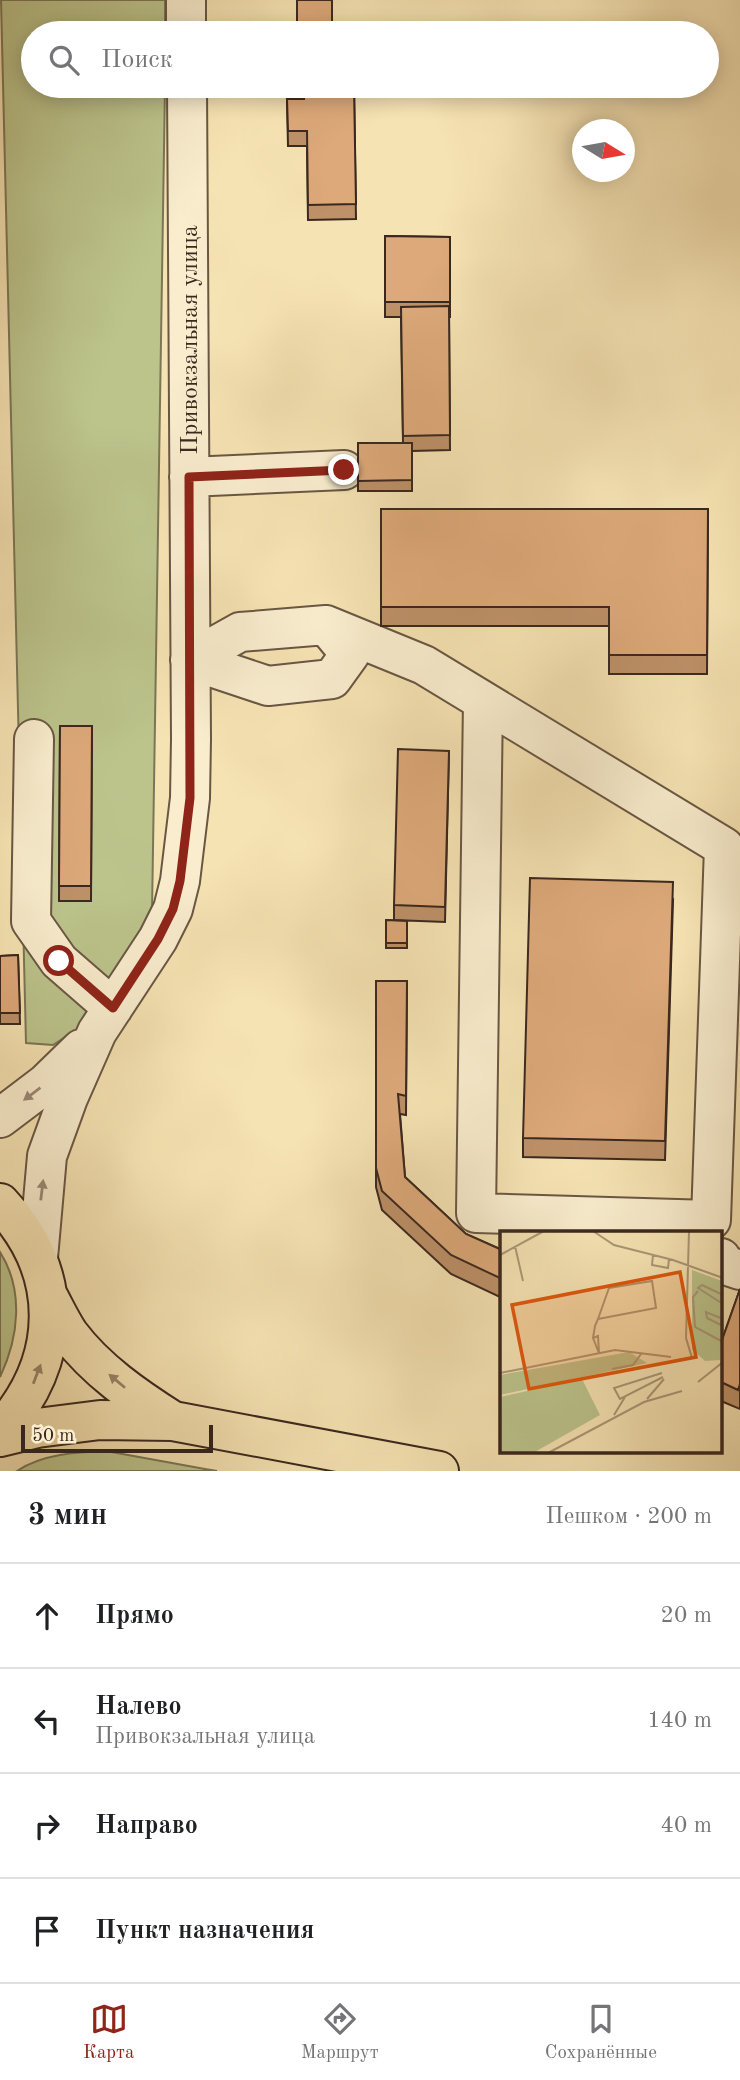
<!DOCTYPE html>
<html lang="ru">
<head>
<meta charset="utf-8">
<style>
	:root { --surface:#fff; --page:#f6f6f6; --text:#202124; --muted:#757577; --line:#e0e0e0; --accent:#8f2418 }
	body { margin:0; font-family:"Old Standard TT",serif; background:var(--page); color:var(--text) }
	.compass { position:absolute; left:572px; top:119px; width:63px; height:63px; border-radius:50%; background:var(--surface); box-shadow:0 4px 18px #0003; rotate:101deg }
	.scale { position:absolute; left:21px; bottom:18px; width:192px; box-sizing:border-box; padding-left:7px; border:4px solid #3a281f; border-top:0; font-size:19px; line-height:24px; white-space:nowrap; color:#3a281f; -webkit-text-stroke:5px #f9edce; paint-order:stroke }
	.stop { position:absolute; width:21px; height:21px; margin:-16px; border:5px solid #8f2418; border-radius:50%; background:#fff }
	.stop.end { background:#8f2418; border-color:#fff; box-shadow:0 2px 7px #0008 }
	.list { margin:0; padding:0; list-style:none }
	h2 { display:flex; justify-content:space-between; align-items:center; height:91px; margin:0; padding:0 28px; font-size:30px }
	h2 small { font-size:23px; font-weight:400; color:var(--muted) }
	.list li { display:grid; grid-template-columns:46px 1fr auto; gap:21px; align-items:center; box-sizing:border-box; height:105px; padding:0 28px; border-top:2px solid var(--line) }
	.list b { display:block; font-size:26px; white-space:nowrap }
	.list p { margin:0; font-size:23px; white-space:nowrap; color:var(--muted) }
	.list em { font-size:23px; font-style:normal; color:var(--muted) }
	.icon { flex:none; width:38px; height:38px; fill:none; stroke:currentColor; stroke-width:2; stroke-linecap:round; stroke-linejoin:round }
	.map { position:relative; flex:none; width:740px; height:1471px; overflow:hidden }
	.search { position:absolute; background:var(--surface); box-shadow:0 4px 18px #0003; left:21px; right:21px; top:21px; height:77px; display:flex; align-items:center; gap:18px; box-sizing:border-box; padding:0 24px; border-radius:38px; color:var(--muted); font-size:26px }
	.sheet { height:511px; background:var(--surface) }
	nav { display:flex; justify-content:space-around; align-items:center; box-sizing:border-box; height:98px; border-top:2px solid var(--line); background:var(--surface); font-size:19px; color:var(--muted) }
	nav a { display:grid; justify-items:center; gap:4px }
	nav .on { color:var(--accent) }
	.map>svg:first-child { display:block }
</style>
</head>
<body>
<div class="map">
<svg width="740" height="1471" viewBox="0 0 740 1471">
	<rect width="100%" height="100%" fill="#f6e3b3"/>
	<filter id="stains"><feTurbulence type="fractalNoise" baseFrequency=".00286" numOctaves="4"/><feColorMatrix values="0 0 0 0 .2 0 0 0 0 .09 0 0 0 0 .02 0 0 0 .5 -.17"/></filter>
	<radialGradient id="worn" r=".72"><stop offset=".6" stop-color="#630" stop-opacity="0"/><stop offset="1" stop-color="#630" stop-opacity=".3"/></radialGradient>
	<!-- green -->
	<path fill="#bcc48c" stroke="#7b7656" stroke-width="2" d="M1,0H165V33H33V86H165L152,912L79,1028L53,1045L26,1043Z
		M0,1252C24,1290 19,1337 0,1377Z
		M106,1451L205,1469L217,1471H17C42,1454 77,1452 106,1451Z"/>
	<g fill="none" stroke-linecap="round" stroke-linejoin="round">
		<!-- minor casing -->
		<g stroke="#695744" stroke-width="42">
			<path id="minor" d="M186,0V33
				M189,477L344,470
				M326,625L350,654L332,679L268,686L190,660L240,632L326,625L424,665L724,847L711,1220L476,1213L483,701
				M34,739L31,921L59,961L113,1008
				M0,1118L45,1084L81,1049
				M38,1258L47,1156L68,1098L97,1032L158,939L173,909L180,881L190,798L191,739L187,86
				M721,1258L722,1264L740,1270"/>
		</g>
		<!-- major casing -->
		<g stroke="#3a281f" stroke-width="42">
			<path id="major" d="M0,1203C66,1272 64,1361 0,1431
				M48,1296C55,1309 61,1322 69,1334C96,1370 135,1397 173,1421
				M0,1437L37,1428L100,1420L173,1421L439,1471"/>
		</g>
		<!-- minor -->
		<use href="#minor" stroke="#f9edce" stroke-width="38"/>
		<!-- major -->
		<use href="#major" stroke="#f6e3b3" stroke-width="38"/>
	</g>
	<!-- wall -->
	<path fill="#be9169" stroke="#3a281f" stroke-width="2" d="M297,0H332V33H297Z
		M354,86L356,219L308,220L307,146H288L287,99H304Z
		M385,236L450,237V317H449L450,450L412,451V491H358V443H403L401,317H385Z
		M381,509H708L707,674H609V626H381Z
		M60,726H92L91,901H59Z
		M449,751L445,922L394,920V905Z
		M673,901L665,1160L523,1157V1138Z
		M386,920L407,921V948H386Z
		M18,955L20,1024H0V956Z
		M376,981H407L406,1115L400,1114L405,1177L466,1234L502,1250V1298L451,1274L382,1210L376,1187Z
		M740,1289V1409L721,1401V1343Z"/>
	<!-- building -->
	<path fill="#dda97a" stroke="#3a281f" stroke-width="2" d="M297,0H332V23L297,22Z
		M304,86H354L356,204L308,205L307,131H288L287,99H304Z
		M385,236L450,237V302H385Z
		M449,306L450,435L403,436L401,307Z
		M358,443H412V480L358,481Z
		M381,509H708L707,655H609V607H381Z
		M60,726H92L91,886H59Z
		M398,749L449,751L445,907L394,905Z
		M530,878L673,882L665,1141L523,1138Z
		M386,920L407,921V943H386Z
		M18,955L20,1013H0V956Z
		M376,981H407L406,1096L398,1094L405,1177L466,1234L502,1250V1279L451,1255L382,1191L376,1168Z
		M740,1289V1384L738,1390L721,1382V1343Z"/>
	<!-- one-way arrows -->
	<defs><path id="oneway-solid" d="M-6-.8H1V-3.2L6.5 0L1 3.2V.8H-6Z" transform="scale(1.75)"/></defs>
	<g fill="#9a8a76">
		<use href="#oneway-solid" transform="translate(32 1094) rotate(143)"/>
		<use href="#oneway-solid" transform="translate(42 1190) rotate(-83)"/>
	</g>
	<g fill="#988669">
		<use href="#oneway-solid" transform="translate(37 1374) rotate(-69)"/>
		<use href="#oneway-solid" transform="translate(117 1381) rotate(-140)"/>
	</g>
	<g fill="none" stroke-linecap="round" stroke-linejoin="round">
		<!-- route -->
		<path stroke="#8f2418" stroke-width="9" d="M59,961L113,1008L158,939L173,909L180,881L190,798L189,477L344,470"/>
	</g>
	<g text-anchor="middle" stroke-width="5" stroke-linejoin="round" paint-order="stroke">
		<!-- street labels -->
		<g font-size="24" fill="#3a281f" stroke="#f9edce">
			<text transform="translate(189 340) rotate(-90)" y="8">Привокзальная улица</text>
		</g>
	</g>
	<!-- overview -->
	<g transform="translate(500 1231)">
		<rect width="222" height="222" fill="#f6e3b3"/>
		<path d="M192,39L222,50L220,129L205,130L192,118ZM129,121L147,132L0,164V144ZM82,148L100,184L33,222H0V166Z" fill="#bcc48c"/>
		<path fill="none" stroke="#ab9878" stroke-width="2" d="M93,0L114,14L173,29L223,47M189,0L186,107L192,127M15,15L23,50M0,24L44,0M153,24L152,34L168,37L169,28M198,60L193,66L195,96L223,111M223,64L202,54L198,57L223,73M223,88L206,81L207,87L223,95M93,107L98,105L99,122L93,107L95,95L98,88L109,57L152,50L156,77L98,88M112,138L133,134L141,123M0,142L115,119L171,126M162,142L114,157L120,168L163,146M198,151L223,131M147,168L164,148M114,184L125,166M48,222L144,171L182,160"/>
		<path fill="#df570d" fill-opacity="0.15" stroke="#df570d" stroke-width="3.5" d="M180,41L196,126L29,158L12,74Z"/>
		<rect width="222" height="222" fill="none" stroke="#3a281f" stroke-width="3.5"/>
	</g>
	<rect width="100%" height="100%" filter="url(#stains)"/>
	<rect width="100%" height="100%" fill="url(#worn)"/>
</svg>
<svg class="compass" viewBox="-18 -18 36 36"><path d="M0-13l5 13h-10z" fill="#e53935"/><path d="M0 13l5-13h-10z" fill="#757577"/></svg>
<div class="scale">50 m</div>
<div class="stop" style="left:59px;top:961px"></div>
<div class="stop end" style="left:344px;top:470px"></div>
<div class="search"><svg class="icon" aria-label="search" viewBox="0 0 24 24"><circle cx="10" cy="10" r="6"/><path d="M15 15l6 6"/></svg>Поиск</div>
</div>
<section class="sheet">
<h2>3 мин<small>Пешком · 200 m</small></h2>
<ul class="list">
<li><svg class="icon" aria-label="ahead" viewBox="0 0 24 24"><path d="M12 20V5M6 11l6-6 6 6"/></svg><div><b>Прямо</b></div><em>20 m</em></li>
<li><svg class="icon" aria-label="left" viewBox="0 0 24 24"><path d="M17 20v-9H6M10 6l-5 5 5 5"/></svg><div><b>Налево</b><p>Привокзальная улица</p></div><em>140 m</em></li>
<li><svg class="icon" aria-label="right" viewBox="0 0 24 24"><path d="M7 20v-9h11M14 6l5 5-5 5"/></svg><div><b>Направо</b></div><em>40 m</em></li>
<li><svg class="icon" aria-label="arrive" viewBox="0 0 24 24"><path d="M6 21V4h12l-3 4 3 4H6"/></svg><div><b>Пункт назначения</b></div></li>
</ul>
</section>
<nav>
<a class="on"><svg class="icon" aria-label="map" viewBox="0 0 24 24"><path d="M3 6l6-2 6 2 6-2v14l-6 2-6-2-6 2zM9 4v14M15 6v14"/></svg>Карта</a>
<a><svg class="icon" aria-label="directions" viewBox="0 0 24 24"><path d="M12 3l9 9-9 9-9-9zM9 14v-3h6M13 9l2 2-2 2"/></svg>Маршрут</a>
<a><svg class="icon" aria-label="saved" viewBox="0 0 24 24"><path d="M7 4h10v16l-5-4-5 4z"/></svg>Сохранённые</a>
</nav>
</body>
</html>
